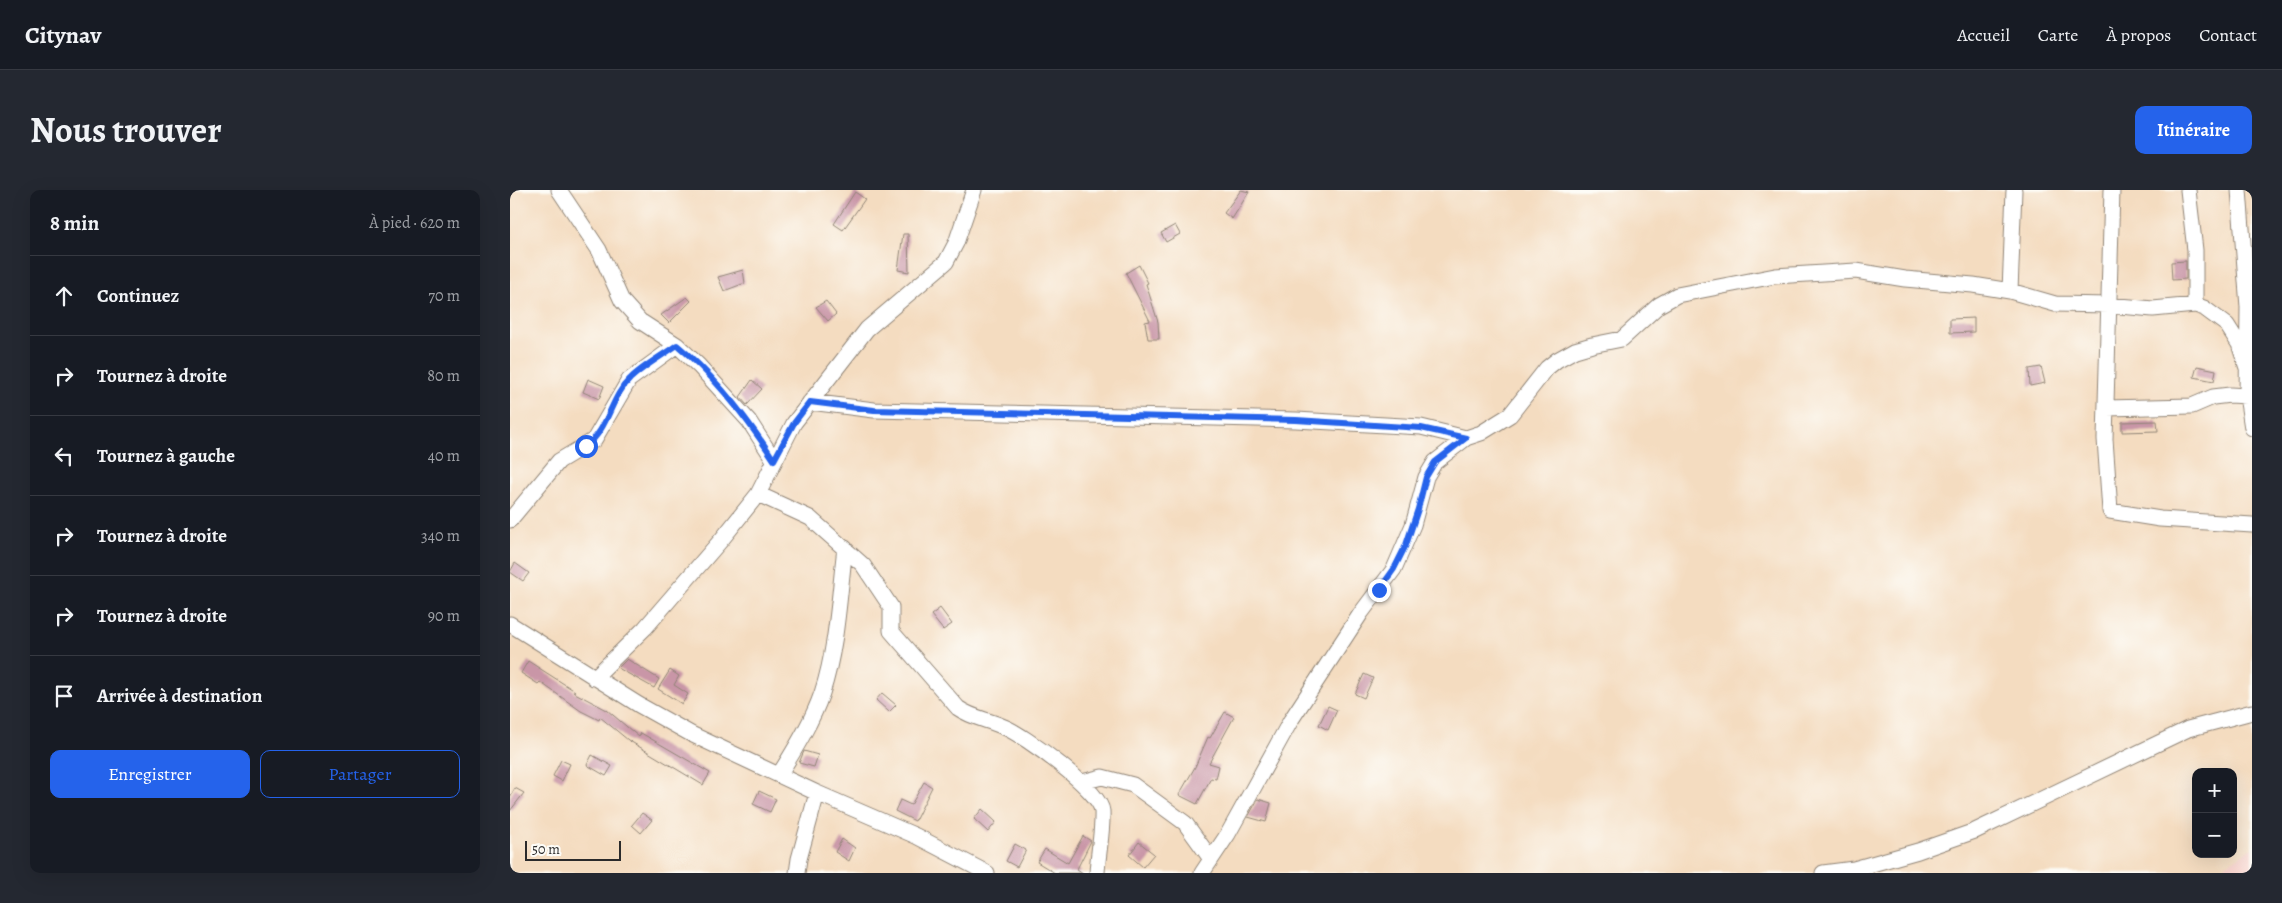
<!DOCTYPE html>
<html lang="fr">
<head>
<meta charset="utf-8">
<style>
	:root { --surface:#171b24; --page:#242831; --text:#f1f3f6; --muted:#9ea1a6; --line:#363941; --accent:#2563eb }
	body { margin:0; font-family:Alegreya,serif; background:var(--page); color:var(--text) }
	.controls { position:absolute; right:15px; bottom:15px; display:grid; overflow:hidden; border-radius:10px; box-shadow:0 5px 20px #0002 }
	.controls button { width:45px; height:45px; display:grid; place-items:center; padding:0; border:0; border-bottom:1px solid var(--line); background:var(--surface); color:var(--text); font:25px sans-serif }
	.scale { position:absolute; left:15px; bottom:12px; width:96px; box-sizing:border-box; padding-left:5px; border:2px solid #2b2b2b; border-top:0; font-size:14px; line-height:18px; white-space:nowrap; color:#2b2b2b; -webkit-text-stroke:4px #fdfcf7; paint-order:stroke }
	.stop { position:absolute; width:15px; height:15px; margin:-11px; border:4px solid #2563eb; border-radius:50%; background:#fff }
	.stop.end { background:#2563eb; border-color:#fff; box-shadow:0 1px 5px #0008 }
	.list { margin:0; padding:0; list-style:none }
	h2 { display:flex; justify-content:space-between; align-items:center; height:65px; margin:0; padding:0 20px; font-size:21px }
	h2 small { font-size:16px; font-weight:400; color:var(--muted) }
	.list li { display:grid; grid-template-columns:32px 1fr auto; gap:15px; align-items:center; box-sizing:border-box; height:80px; padding:0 20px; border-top:1px solid var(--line) }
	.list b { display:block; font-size:19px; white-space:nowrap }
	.list em { font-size:16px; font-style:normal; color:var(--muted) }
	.actions { display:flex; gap:10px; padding:15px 20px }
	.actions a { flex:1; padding:11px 0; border:1px solid var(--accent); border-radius:10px; text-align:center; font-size:18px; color:var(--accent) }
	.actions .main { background:var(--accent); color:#fff }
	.icon { flex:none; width:28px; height:28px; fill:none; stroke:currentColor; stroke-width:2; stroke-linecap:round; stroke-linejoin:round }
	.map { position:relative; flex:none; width:1742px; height:683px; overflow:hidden; border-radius:10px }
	header { display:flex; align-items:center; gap:30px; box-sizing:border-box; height:70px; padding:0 25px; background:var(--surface); border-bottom:1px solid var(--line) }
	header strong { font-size:24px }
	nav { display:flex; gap:28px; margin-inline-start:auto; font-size:18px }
	.intro { display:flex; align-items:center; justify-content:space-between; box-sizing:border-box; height:120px; padding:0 30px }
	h1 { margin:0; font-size:35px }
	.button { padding:12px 22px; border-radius:10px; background:var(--accent); color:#fff; font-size:18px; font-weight:700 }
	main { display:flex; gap:30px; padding:0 30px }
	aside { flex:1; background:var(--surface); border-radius:10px; box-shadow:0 5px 20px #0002 }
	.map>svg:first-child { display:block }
</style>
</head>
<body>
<header>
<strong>Citynav</strong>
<nav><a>Accueil</a><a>Carte</a><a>À propos</a><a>Contact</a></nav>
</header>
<div class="intro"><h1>Nous trouver</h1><a class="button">Itinéraire</a></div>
<main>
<aside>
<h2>8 min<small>À pied · 620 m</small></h2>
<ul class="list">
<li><svg class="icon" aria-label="ahead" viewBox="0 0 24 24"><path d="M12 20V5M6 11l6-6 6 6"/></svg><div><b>Continuez</b></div><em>70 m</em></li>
<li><svg class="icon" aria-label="right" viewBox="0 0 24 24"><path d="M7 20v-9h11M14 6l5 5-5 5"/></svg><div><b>Tournez à droite</b></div><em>80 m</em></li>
<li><svg class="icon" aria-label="left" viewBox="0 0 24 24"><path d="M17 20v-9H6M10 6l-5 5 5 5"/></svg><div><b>Tournez à gauche</b></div><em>40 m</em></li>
<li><svg class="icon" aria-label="right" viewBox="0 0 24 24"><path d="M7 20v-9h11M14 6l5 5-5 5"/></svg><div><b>Tournez à droite</b></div><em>340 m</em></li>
<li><svg class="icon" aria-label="right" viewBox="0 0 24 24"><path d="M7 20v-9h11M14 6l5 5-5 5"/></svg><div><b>Tournez à droite</b></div><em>90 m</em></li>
<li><svg class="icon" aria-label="arrive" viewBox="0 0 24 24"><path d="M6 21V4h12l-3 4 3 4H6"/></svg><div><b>Arrivée à destination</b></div></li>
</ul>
<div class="actions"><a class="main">Enregistrer</a><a>Partager</a></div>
</aside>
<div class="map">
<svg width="1742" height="683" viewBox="0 0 1742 683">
	<rect width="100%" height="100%" fill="#fdfcf7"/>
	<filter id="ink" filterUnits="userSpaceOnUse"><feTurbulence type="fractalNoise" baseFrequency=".02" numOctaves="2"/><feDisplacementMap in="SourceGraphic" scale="10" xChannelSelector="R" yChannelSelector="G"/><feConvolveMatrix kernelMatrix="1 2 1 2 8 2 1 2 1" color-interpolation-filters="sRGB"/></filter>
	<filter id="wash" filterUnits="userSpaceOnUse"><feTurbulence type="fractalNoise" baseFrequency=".0096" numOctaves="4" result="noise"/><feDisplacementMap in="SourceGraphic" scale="20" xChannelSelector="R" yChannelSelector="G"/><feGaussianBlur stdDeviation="1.12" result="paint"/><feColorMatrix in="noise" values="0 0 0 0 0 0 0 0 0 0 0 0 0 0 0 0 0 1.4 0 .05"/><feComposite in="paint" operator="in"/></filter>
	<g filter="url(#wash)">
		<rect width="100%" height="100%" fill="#f4dcc0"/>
		<!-- built -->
		<path fill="#f7d0ca" d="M1742,658V683H1703Z"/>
		<g id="blocks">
			<!-- building -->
			<path fill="#c996a7" d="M731,0L739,2L722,29L714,23Z
				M345,2L355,9L333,40L324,34Z
				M665,35L670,44L656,52L651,43Z
				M393,44H398L399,82L388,80Z
				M1676,71V89L1662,90L1661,72Z
				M629,75L638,93L636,94L648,132L649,149H638L635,132L640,131L616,83Z
				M233,80L235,93L214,101L208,87Z
				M177,107L181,111L159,133L151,125Z
				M316,111L326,124L318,131L306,117Z
				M1464,128V142L1440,143V129Z
				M1687,176L1706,180L1704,191L1684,187Z
				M1531,177L1535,193L1520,196L1519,179Z
				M78,189L94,196L89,209L73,202Z
				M242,190L252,199L237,215L230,207Z
				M1647,231L1648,241L1612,242V232Z
				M5,373L19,383L13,391L0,382Z
				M430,418L442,434L433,440L421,425Z
				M117,469L149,489L144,498L108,478Z
				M18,471L65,501L63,502L97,520L129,547L131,543L200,583L193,595L118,550L90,527L89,530L71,521L30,492L28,494L11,483Z
				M160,480L169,486L164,495L178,504L172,514L148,499Z
				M854,484L863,488L854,508L845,504Z
				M372,503L386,515L379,522L366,510Z
				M818,516L827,520L818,540L809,535Z
				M715,522L724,527L699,573L709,576L706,589L701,588L687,614L669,605L685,577L698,547L700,548Z
				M294,561L308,565L304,577L289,573Z
				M82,565L102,576L96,586L77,575Z
				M51,570L60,574L52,591L43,586Z
				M414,592L422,597L405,631L385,621L390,610L401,615Z
				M5,598L14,603L0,621V607Z
				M249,601L266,609L260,622L243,614Z
				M748,609L761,613L756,632L738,627Z
				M472,619L486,632L478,642L464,629Z
				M132,623L142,630L131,643L122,635Z
				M573,646L581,651L567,679L573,683H545L527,672L535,659L558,673Z
				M332,649L345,658L339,671L325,662Z
				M629,652L644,664L633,677L619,665Z
				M505,654L516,660L507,677L496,671Z"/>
		</g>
	</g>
	<g filter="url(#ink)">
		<use href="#blocks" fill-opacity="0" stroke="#908476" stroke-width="1"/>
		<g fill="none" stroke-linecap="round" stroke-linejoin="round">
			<!-- street casing -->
			<g stroke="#908476" stroke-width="17">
				<path id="street" d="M49,0L89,60L112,111L130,131L167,155L189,176L239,231L264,270
					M1602,0L1595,249L1600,321L1650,329L1742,335
					M1678,0L1685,60V115
					M1729,0L1738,117L1737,206L1742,238
					M1500,101L1504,0
					M300,212L364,220L786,230L911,237L956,248
					M1596,218L1682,216L1703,207L1720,205L1737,206
					M248,304L300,328L353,375L381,417V441L448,518C462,528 479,530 494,537C514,545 590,600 592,621C593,641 588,663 587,683
					M0,330L49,271L84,250L119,190L167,155
					M0,434L129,515L181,544L307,603L406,646L477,683
					M84,488L135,438L212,349L248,304L284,233L357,139L436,72L446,53L464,0
					M269,585C285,559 302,532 312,503C327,457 329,406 335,358
					M572,592L592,587L623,595L675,633L701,669
					M287,683L289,669L307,603
					M692,683L718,644L781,530L851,423L884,379L903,335L916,287L925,272L956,248L971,243L1000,225L1037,178L1047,170L1065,160L1082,155L1112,149L1149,115L1167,105L1265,86L1346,81L1395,89L1463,95L1500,101L1545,114L1599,115L1643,119L1685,115L1694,118L1717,135L1729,154L1738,181
					M1313,683L1344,679L1408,661L1465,641L1678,539L1742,522"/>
			</g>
			<!-- street -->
			<use href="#street" stroke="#fff" stroke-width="15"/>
		</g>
	</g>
	<g fill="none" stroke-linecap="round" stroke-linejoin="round" filter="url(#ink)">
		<!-- route -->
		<path stroke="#2563eb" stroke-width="6" d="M76,256C99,239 100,208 120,189C133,176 152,166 167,155C206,187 237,228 264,270L284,233L300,212L364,220L786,230L911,238L956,248L925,272L916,287L908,319L896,355L884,379L869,400"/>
	</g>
</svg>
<div class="controls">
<button>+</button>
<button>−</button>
</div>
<div class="scale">50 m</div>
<div class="stop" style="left:76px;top:256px"></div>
<div class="stop end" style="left:869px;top:400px"></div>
</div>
</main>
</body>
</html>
